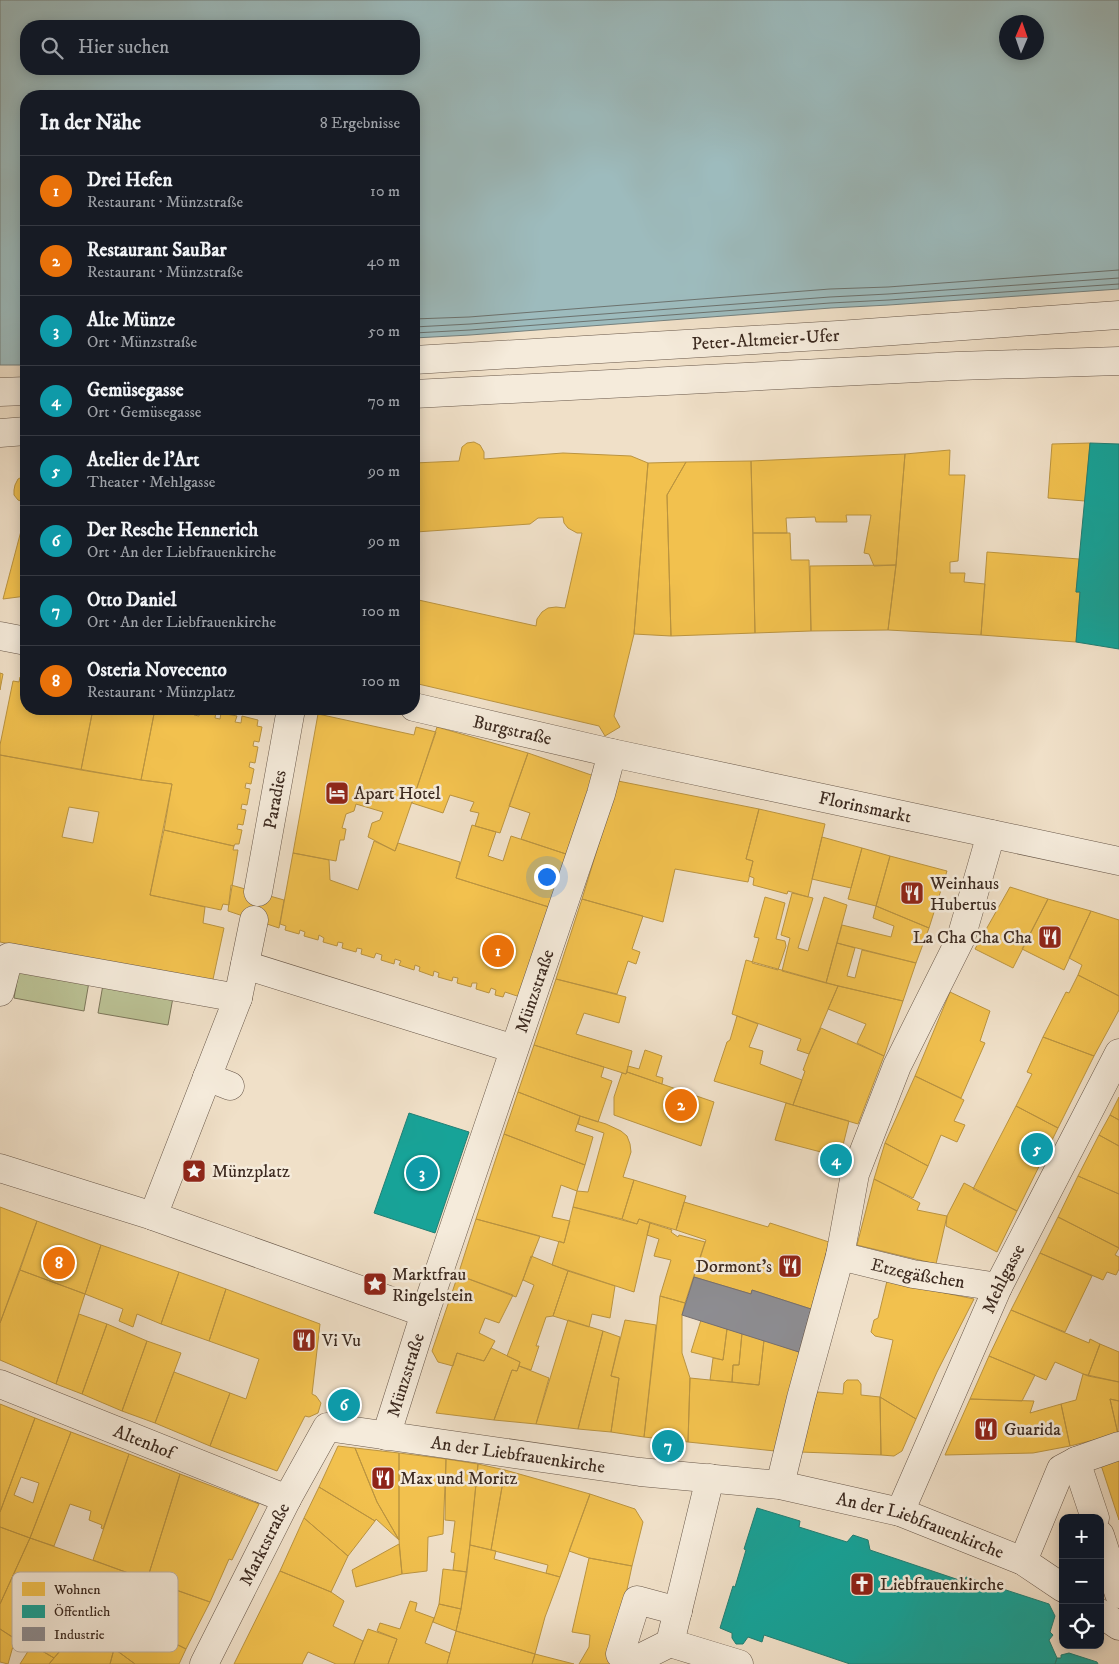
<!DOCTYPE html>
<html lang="de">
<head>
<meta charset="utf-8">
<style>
	:root { --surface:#171b24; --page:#20242c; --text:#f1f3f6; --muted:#9ea1a6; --line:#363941; --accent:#0f766e }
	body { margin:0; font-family:"IM FELL DW Pica",serif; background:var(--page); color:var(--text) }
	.controls { position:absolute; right:15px; bottom:15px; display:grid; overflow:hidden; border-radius:10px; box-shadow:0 2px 12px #0003 }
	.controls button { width:45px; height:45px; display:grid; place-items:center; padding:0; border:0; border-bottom:1px solid var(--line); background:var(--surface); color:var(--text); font:25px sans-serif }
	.compass { position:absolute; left:999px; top:15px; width:45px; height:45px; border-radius:50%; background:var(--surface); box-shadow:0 2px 12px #0003; rotate:2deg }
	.you { position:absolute; left:546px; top:876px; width:18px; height:18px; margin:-12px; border:4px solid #fff; border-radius:50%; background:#1a73e8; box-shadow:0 0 0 8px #1a73e833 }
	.badge { display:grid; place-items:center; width:32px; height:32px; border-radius:50%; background:var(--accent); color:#fff; font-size:16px; font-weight:700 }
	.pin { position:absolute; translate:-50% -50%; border:2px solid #fff; box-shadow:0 1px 5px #0006 }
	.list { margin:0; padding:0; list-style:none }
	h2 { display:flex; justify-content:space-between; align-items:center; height:65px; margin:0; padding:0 20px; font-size:21px }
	h2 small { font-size:16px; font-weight:400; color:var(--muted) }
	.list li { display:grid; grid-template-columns:32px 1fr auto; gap:15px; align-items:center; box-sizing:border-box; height:70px; padding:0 20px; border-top:1px solid var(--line) }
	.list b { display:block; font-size:19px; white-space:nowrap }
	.list p { margin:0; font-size:16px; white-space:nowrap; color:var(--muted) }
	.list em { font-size:16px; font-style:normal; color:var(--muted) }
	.icon { flex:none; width:28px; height:28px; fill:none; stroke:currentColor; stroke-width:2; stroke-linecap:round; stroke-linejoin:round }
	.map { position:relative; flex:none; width:1119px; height:1664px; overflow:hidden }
	.search { position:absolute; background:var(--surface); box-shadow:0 2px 12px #0003; left:20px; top:20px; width:400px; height:55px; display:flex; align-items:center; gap:12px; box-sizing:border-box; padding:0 18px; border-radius:20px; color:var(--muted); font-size:19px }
	.panel { position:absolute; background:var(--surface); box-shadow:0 2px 12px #0003; left:20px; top:90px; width:400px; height:625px; border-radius:20px }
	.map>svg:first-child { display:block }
</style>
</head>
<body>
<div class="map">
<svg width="1119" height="1664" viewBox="0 0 1119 1664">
	<rect width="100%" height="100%" fill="#f0e0c8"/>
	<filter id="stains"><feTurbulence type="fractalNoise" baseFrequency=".004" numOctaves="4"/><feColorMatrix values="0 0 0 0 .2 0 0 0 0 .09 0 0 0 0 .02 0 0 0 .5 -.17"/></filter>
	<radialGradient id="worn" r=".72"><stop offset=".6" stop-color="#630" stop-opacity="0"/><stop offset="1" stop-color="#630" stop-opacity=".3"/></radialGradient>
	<!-- green -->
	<path fill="#bbc295" stroke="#7c765a" d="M20,964L90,976L84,1011L14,998Z
		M104,979L174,992L168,1025L98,1013Z"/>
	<!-- water -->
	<path fill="#9dbbbd" stroke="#76817e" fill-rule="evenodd" d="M0,0H1119V289L889,305L831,308L470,335L414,338V96H26V365H0ZM1006,22H1036V52H1006ZM26,26H414V69H26Z"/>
	<!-- homes -->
	<path fill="#f2c14e" stroke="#bb9440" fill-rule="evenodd" d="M474,442L480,445L484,452V459L563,453L631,456L648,463L634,634L614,716L620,727L605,736L599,726L414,683V599L536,626L537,619L542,612L548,608L556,607L565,608L582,533H577L568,528L564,523L563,517L538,518L530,524L416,532V526H414V463L459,461L462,447L467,443Z
		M1090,443L1085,501L1048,498L1052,444Z
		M950,450L949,475H965L958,561L950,562V573H965L964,582L985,584L981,635L888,630L896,565L905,454Z
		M905,454L896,565L874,566L869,554L864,553L871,515H846L847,522H816L815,517L786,518L787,533H753L751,461Z
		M751,461L755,633L671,636L667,495L686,462Z
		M686,462L667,495L671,636L634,634L648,463Z
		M26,475V503L18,500L14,495V490L15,485L18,479Z
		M26,512V596L3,599Z
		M753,533H790L791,560H809L811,631L755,633Z
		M987,552L1079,559L1076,592H1080L1076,642L981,635Z
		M896,565L888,630L811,631L810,566Z
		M0,673L3,674L0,690Z
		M20,677L26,678V709H93L81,770L0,755V745L13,681L19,682Z
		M93,709H155L141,780L81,770Z
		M155,709H173V711H178V709H195L194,715L199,716L200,710L216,712L215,718L220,719L221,713L237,716L235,722L241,723L242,716L258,720L257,726L262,727L259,742L254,741L253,746L258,747L255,763L250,762L249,767L254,769L251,784L246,783L245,788L250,789L247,805L242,804L241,809L246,810L243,825L238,824L237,829L242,830L239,844H235L234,846L229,845L164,830L172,784L141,780Z
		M318,714L414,735L416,727L436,732L395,851L368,837L372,823L380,820L383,812L356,804L354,811L346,814L342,828L346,829L344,840H340L336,861L293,853Z
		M437,727L528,753L500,833L475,826L479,813L470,811L474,802L450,795L443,813L412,803Z
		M528,753L597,777L569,855L521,839L530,813L509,806Z
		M0,755L141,780L172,784L150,895L205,907L203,923L224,928L212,984L0,942ZM69,807L99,812L93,843L62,837Z
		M618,781L759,809L746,859L753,861L748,882L675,869L663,922L582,899Z
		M759,809L825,824L808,897L788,891L787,894L753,885L754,878L749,876L753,861L746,859Z
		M472,825L496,832L488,856L503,861L511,836L569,855L552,908L456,878Z
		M164,830L234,846L233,850H238L229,905L223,904L221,910L150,895Z
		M822,837L862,848L851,888L812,879Z
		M374,841L395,851L398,843L460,862L456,878L552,908L520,997L505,992L503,997L495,995L496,990L491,988L489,993L476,989L477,983H472L471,987L457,983L458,978L453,977L452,981L438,977L439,973L434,971L433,976L419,971L420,967L415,965L414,970L399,965L401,961L395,959L394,964L381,960L382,955L376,953L374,958L361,954L362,949L357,948L356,952L342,948L343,943L338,942L337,946L323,942L324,938L319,935L318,940L304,936L305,932L300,930L299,934L285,930L286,926L280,924L293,853L329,860L330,880L358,890Z
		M862,848L890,856L876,906L848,899Z
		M890,856L947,871L929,928L876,906Z
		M231,885L284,900L279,928L228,911Z
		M1010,887L1048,899L1013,968L975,949Z
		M792,893L813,898L798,948L808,951L824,897L847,905L826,983L782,971L790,938L781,935Z
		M765,897L785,903L776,939L785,941L786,946L778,970L752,963L759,938L754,937Z
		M582,899L643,916L632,949L640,952L636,964L628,961L617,994L556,979Z
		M1048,899L1091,911L1064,970L1022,949Z
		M876,906L929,928L916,963L837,943L842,925L891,937L894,926L873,918Z
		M1091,911L1119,920V996L1078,975L1082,965L1069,958Z
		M837,943L855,948L847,976L855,978L862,950L916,963L903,1001L826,983Z
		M746,960L838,986L809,1054L797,1050L801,1039L732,1014Z
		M1078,975L1119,996V1010L1094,1056L1043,1037L1066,992L1069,993Z
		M556,979L626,997L619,1023L584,1013L576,1034L632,1051L626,1074L534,1045Z
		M838,986L903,1001L884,1056L857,1043L866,1024L828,1009Z
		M950,992L990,1011L980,1041L985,1043L961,1098L915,1076Z
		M737,1016L758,1024L749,1047L763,1051L760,1064L802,1080L793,1105L714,1081L727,1042L730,1040Z
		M821,1028L884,1056L858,1124L793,1105L805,1071L803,1070L809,1054Z
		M1043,1037L1094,1056L1058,1128L1016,1106L1032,1074L1027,1072Z
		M534,1045L604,1067L601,1077L612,1081L598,1122L580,1116L518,1092Z
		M645,1050L662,1056L656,1076L663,1078L662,1084L627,1072L628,1066L639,1069Z
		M627,1072L714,1102L701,1146L614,1115V1097L622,1073L626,1074Z
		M915,1076L964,1100L954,1121L965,1125L957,1142L941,1135L928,1166L885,1143Z
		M518,1092L580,1116L575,1131L593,1137L585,1165L504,1134Z
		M1119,1097V1120L1110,1115Z
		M786,1103L849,1121L840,1157L775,1140Z
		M1016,1106L1058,1128L1017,1211L973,1189Z
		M1110,1115L1119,1120V1146L1099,1135Z
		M580,1116L606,1124L621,1131L627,1136L630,1144L631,1152L623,1177L634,1180L622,1219L573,1207L577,1191L588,1192L604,1133L578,1124Z
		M504,1134L585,1165L577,1191L561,1185L552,1217L570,1221L564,1243L476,1219Z
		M1099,1135L1119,1146V1194L1078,1176Z
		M885,1143L928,1166L913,1198L874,1179Z
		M1078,1176L1119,1194V1248L1058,1217Z
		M874,1179L920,1203L917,1210L947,1216L936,1264L857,1245Z
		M634,1180L686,1196L676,1230L639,1219L637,1224L622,1219Z
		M964,1183L1017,1211L997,1252L946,1226L947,1216Z
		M684,1202L768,1227L770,1223L829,1242L811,1309L752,1290L751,1294L694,1277L706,1240L676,1230Z
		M0,1207L37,1221L0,1323Z
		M573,1207L637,1224L639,1219L650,1223L634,1292L552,1265L559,1241L564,1243Z
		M1058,1217L1119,1248L1115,1255L1119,1257V1269L1116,1275L1107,1272L1103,1280L1040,1253Z
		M476,1219L540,1236L516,1297L458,1275Z
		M37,1221L101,1245L85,1294L20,1270Z
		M650,1223L672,1230L671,1232L678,1237L679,1235L705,1242L685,1303L660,1296L671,1260L654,1256L659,1239L647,1235Z
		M101,1245L179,1272L161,1324L137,1314L133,1327L119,1321L123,1309L85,1294Z
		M1040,1253L1092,1276L1065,1332L1011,1310Z
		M531,1256L568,1271L553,1316L546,1317L536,1346H539L531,1370L519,1366L520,1362L507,1356L534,1285L523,1280Z
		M20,1270L85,1294L56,1384L0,1360V1323Z
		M568,1271L615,1286L610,1318L592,1314L589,1327L553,1316Z
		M179,1272L226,1289L209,1341L161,1324Z
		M458,1275L513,1295L499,1323L485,1318L479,1333L495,1341L484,1361L457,1353L453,1366L438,1362L432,1351Z
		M887,1281L974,1299L937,1372L916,1419L880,1397L893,1340L875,1336L871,1332L874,1320L878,1318Z
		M226,1289L320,1324L312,1394L316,1396L321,1403L318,1413L309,1417L305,1416L277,1471L210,1446L230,1393L246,1399L259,1359L209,1341Z
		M660,1296L685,1303L682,1315V1353L690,1378L688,1442L644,1437Z
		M1011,1310L1089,1343L1090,1339L1100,1344L1088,1376L1055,1362L1046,1380L989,1356Z
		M79,1314L107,1324L82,1394L56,1384Z
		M568,1320L603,1331L578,1429L536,1424Z
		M625,1320L656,1325L644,1437L611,1432L619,1378L611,1376Z
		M701,1320L727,1329L723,1360L691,1352Z
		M107,1324L147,1341L122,1411L82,1394Z
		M727,1329L742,1333L739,1365H733L732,1382L710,1380L713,1358L723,1360Z
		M603,1331L620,1337L611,1376L619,1378L611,1432L578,1429Z
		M742,1333L764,1340L759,1385L732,1382L733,1365H739Z
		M764,1340L799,1352L775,1451L688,1442L690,1378L759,1385Z
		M147,1341L181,1353L155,1423L122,1411Z
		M1100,1344L1119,1352V1382L1088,1376Z
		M491,1348L520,1362L517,1371L512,1370L494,1420L436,1413L457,1353L484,1361Z
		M989,1356L1035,1375L1022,1401L970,1399Z
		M519,1366L549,1378L536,1424L494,1420L512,1370L517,1371Z
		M174,1372L230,1393L210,1446L155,1423Z
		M1083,1374L1119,1382V1401L1110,1399L1118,1434L1070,1446L1061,1404L1076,1400Z
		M847,1380H858L861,1384V1395L880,1397L881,1455L800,1452L817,1392L843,1394L844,1383Z
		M880,1397L916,1419L902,1451L894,1456L881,1455Z
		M970,1399L1034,1401L1030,1413L1061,1404L1070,1446L1033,1453L945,1455Z
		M1110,1399L1119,1401L1118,1434Z
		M0,1404L35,1418L0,1512Z
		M35,1418L71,1432L30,1538L0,1527V1512ZM21,1477L39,1483L33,1503L14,1495Z
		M71,1432L129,1454L103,1529L101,1528L102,1525L89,1520L91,1511L70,1504L54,1546L30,1538Z
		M338,1446L355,1448L377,1502L399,1540L376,1519L375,1521L319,1487Z
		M355,1448L399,1453V1540L377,1502Z
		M399,1453L446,1459L443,1534L428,1537L427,1571L402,1574L399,1540Z
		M129,1454L180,1474L147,1580L93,1560Z
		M1119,1456V1520L1100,1462Z
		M446,1459L478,1464L467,1572L453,1570L455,1553L451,1552L455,1521L445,1520Z
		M478,1464L505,1470L491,1550L470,1545Z
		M505,1470L590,1494L560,1577L546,1573L548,1565L491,1550Z
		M180,1474L259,1504L232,1560L229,1559L210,1602L147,1580Z
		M319,1487L375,1521L348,1556L304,1518Z
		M590,1494L635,1509L643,1522L632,1566L589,1558L569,1551Z
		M304,1518L348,1556L331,1592L280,1571Z
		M0,1527L30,1538L0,1604Z
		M30,1538L210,1602L186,1649L119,1616L124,1606L59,1574L19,1641L0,1629V1604Z
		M399,1544L402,1574L356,1587L352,1570Z
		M470,1545L496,1551L494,1559L560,1577L545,1617L535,1654L456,1631L461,1609Z
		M589,1558L632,1566L611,1664H579L589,1647L590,1635L572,1632Z
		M443,1569L467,1572L461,1609L439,1604Z
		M280,1571L331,1592L344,1601L333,1626L363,1641L354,1664H336L308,1652L302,1664H234Z
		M75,1598L126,1627L116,1650L81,1626L54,1658L32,1645L37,1636L43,1640Z
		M410,1601L417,1603L415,1611L434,1618L425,1643L450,1653L447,1664H388L397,1639L377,1631L380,1623L400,1629Z
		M439,1604L461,1609L456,1631L433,1622Z
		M129,1620L186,1649L179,1664H135L116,1650Z
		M81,1626L114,1649L110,1664H49Z
		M0,1629L15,1639L8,1664L0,1662Z
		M368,1629L397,1639L388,1664H354Z
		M456,1631L535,1654L532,1664H447Z
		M32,1645L54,1658L49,1664H20Z
		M114,1649L116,1650L135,1664H110Z
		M535,1654L574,1664H532Z"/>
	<!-- public -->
	<path fill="#17a398" stroke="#227f74" d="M1090,443L1119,444V649L1076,642L1080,592H1076Z
		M409,1113L469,1132L435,1233L374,1213Z
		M757,1508L800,1521L799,1527L847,1542L853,1535L868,1540L870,1550L965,1582L966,1577L1049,1604L1055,1616L1050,1632L1053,1635L1049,1640L1057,1658L1055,1664H850L764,1635L762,1642L748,1637L743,1644H736L732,1638V1633L720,1628L733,1586L735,1587L746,1550L744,1549Z
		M1069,1653L1097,1662L1098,1664H1055L1057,1658H1061V1655Z"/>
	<!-- industry -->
	<path fill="#8d8d92" stroke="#756f70" d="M694,1277L751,1294L752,1290L811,1309L799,1352L682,1315Z"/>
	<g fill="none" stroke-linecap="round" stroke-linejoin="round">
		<!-- shore -->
		<path stroke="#6c726e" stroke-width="1" d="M414,319L469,317L830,289L888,287L1119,270
			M414,327L470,324L830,297L888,294L1119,278
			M414,333L470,330L830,303L889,300L1119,284"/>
		<!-- minor casing -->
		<g stroke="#69584a" stroke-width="29">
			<g id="minor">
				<path id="s1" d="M414,360L838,335L1119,315"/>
				<path d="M0,392L26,391"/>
				<path d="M414,394L957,366L1119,361"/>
				<path d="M0,433L26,431"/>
				<path d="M0,636L26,641"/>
				<path id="s2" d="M414,707L612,753L1119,861"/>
				<path id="s3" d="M258,892L291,709"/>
				<path d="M254,920L238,998L153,1216L425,1313"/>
				<path d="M245,965L514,1049"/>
				<path d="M0,992L9,957L238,998"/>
				<path d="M207,1077L230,1086"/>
				<path d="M0,1168L153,1216"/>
				<path id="s4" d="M840,1256L913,1274L998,1287"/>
				<path id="s5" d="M0,1384L287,1499"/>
				<path id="s6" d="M386,1436L425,1313L601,794L612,753"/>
				<path d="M710,1478L670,1643L739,1664"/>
				<path d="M780,1485L801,1398L840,1256L855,1174L897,1066L961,938L991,834"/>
				<path id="s7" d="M900,1512L998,1287L1119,1053"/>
				<path d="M1095,1518L1076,1461L1119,1446"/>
				<path d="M1100,1535L1119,1594"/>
				<path d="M1023,1561L1061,1469L1076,1461"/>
				<path d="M1100,1613L1119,1626"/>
				<path d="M620,1654L637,1600L678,1611"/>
				<path d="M632,1662L670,1643"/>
				<path id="s8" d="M204,1664L287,1499L327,1427L640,1472L780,1485L900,1512L1023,1561L1063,1588"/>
			</g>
		</g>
		<!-- minor -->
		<use href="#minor" stroke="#f5ebdb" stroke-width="28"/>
	</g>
	<!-- icons -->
	<defs>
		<g id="hotel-square" transform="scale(1.25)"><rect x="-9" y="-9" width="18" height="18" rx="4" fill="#8f2418" stroke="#f5ebdb"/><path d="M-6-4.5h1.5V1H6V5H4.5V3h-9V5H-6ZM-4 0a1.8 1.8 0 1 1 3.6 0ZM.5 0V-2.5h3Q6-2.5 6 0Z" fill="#fff"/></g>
		<g id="restaurant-square" transform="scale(1.25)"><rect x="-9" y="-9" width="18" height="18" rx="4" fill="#8f2418" stroke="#f5ebdb"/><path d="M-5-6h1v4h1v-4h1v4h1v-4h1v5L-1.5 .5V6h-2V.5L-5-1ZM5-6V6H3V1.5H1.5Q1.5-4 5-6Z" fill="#fff"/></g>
		<g id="sight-square" transform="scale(1.25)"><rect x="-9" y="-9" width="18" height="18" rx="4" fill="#8f2418" stroke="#f5ebdb"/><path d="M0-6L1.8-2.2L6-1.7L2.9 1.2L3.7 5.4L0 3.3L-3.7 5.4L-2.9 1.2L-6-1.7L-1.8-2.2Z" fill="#fff"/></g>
		<g id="church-square" transform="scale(1.25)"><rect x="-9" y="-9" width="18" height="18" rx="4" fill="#8f2418" stroke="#f5ebdb"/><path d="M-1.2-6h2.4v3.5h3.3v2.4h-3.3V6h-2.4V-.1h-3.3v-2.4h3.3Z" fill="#fff"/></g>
	</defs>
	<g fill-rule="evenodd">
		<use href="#hotel-square" x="337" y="793"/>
		<use href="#restaurant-square" x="912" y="893"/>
		<use href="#restaurant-square" x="1050" y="937"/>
		<use href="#sight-square" x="194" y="1171"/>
		<use href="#restaurant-square" x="790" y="1266"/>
		<use href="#sight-square" x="375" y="1284"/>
		<use href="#restaurant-square" x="304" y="1340"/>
		<use href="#restaurant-square" x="986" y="1429"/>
		<use href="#restaurant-square" x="383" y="1478"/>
		<use href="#church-square" x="862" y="1584"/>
	</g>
	<g text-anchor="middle" stroke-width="5" stroke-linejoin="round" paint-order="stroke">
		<!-- street labels -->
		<g font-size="18" fill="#3c2a20" stroke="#f5ebdb">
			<text dy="6" stroke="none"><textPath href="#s1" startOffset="352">Peter-Altmeier-Ufer</textPath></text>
			<text dy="6" stroke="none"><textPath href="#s2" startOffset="101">Burgstraße</textPath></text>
			<text dy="6" stroke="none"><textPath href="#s3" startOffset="94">Paradies</textPath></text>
			<text dy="6" stroke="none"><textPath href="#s2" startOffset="462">Florinsmarkt</textPath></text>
			<text dy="6" stroke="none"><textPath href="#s6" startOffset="469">Münzstraße</textPath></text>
			<text dy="6" stroke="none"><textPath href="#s4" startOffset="80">Etzegäßchen</textPath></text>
			<text dy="6" stroke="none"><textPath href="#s7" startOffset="255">Mehlgasse</textPath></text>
			<text dy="6" stroke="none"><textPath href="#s6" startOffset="64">Münzstraße</textPath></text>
			<text dy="6" stroke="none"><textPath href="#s5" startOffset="155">Altenhof</textPath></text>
			<text dy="6" stroke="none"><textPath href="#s8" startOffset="460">An der Liebfrauenkirche</textPath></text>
			<text dy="6" stroke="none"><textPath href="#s8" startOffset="870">An der Liebfrauenkirche</textPath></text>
			<text dy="6" stroke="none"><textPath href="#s8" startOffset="134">Marktstraße</textPath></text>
		</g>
		<!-- poi labels -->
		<g font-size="18" fill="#3c2a20" stroke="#f5ebdb" text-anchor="start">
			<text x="354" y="799">Apart Hotel</text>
			<text x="930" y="889">Weinhaus<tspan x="930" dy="21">Hubertus</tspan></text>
			<text x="1032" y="943" text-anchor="end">La Cha Cha Cha</text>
			<text x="212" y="1177">Münzplatz</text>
			<text x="772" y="1272" text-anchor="end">Dormont's</text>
			<text x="392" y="1280">Marktfrau<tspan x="392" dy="21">Ringelstein</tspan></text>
			<text x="322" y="1346">Vi Vu</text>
			<text x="1004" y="1435">Guarida</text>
			<text x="400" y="1484">Max und Moritz</text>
			<text x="880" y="1590">Liebfrauenkirche</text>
		</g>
	</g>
	<!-- legend -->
	<rect x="12" y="1572" width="166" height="80" rx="8" fill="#f5ebdb" stroke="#beb1a3" stroke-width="1"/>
	<rect x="22" y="1582" width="23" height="14" fill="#f2c14e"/>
	<rect x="22" y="1605" width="23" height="13" fill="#17a398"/>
	<rect x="22" y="1627" width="23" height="14" fill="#8d8d92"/>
	<g font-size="14" fill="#3c2a20">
		<text x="54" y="1594">Wohnen</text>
		<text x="54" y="1616">Öffentlich</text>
		<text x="54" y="1639">Industrie</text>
	</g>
	<rect width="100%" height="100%" filter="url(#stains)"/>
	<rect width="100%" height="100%" fill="url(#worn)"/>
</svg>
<div class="controls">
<button>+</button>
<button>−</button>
<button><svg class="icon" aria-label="locate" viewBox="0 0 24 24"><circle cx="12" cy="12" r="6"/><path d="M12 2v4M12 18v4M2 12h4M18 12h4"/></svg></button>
</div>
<svg class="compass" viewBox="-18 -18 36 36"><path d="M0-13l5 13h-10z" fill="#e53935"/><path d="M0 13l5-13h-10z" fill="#9ea1a6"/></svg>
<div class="you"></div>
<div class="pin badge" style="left:498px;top:951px;background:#e8710a">1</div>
<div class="pin badge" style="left:681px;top:1105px;background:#e8710a">2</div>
<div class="pin badge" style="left:422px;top:1173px;background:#0f9aa8">3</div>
<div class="pin badge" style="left:836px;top:1160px;background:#0f9aa8">4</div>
<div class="pin badge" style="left:1037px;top:1149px;background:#0f9aa8">5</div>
<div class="pin badge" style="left:344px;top:1405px;background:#0f9aa8">6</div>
<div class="pin badge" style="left:668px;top:1446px;background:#0f9aa8">7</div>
<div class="pin badge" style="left:59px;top:1263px;background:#e8710a">8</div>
<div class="search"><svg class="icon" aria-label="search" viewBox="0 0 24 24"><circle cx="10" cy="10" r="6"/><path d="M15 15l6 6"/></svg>Hier suchen</div>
<section class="panel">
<h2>In der Nähe<small>8 Ergebnisse</small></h2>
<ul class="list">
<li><span class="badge" style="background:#e8710a">1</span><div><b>Drei Hefen</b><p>Restaurant · Münzstraße</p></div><em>10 m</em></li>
<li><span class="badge" style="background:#e8710a">2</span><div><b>Restaurant SauBar</b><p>Restaurant · Münzstraße</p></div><em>40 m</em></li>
<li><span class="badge" style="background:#0f9aa8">3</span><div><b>Alte Münze</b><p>Ort · Münzstraße</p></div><em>50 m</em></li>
<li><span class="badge" style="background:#0f9aa8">4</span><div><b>Gemüsegasse</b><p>Ort · Gemüsegasse</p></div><em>70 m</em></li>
<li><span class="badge" style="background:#0f9aa8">5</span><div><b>Atelier de l'Art</b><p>Theater · Mehlgasse</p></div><em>90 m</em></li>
<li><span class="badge" style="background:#0f9aa8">6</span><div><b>Der Resche Hennerich</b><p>Ort · An der Liebfrauenkirche</p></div><em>90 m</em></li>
<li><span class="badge" style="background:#0f9aa8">7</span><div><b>Otto Daniel</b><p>Ort · An der Liebfrauenkirche</p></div><em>100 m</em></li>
<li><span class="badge" style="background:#e8710a">8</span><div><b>Osteria Novecento</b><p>Restaurant · Münzplatz</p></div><em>100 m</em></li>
</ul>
</section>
</div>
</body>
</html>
